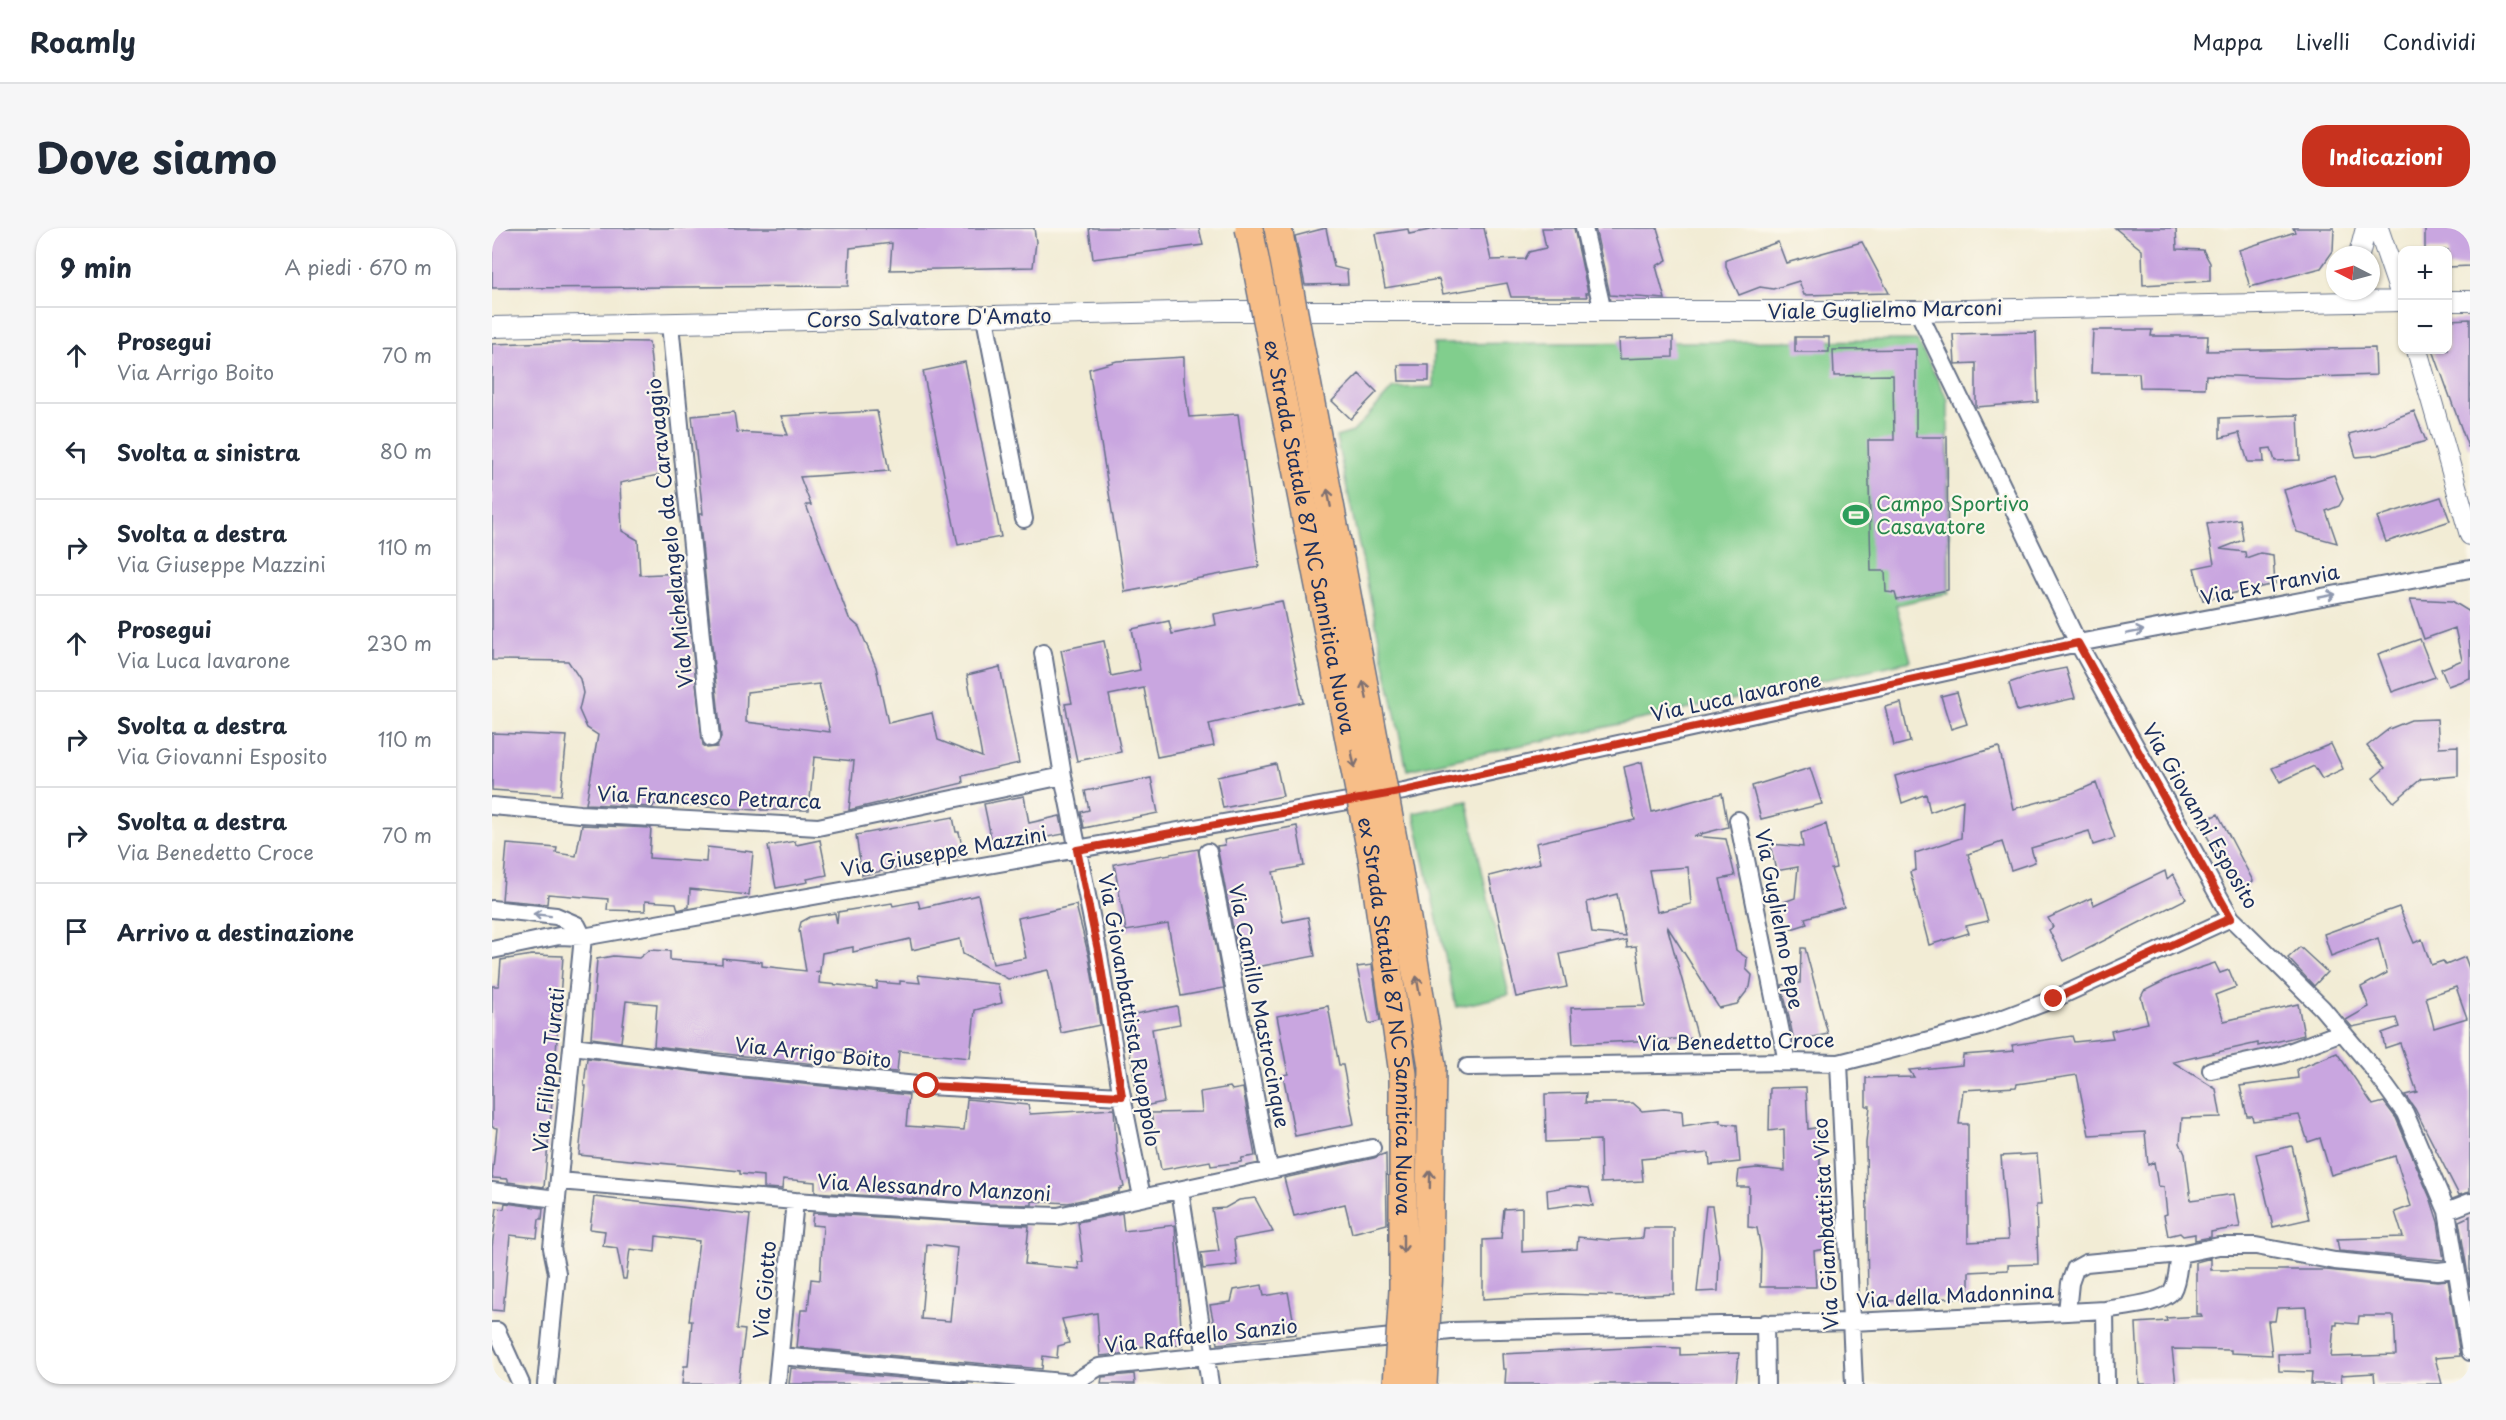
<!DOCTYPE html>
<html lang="it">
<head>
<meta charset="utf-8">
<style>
	:root { --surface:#fff; --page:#f6f6f7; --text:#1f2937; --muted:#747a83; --line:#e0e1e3; --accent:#c8321e }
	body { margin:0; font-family:"Playpen Sans",sans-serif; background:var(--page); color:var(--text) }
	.controls { position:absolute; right:18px; top:18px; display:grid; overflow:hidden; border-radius:12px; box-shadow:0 2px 4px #0004 }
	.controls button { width:54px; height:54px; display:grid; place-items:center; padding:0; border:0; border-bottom:2px solid var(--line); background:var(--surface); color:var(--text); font:30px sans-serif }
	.compass { position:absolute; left:1834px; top:18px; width:54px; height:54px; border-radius:50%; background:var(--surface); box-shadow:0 2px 4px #0004; rotate:276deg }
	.stop { position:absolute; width:18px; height:18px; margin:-14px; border:4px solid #c8321e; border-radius:50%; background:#fff }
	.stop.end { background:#c8321e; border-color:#fff; box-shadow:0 2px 6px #0008 }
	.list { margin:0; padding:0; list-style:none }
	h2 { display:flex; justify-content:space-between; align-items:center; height:78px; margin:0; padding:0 24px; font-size:26px }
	h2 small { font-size:20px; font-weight:400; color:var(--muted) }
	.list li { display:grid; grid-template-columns:39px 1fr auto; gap:18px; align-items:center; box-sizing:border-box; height:96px; padding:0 24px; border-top:2px solid var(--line) }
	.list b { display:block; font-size:22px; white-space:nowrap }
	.list p { margin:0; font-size:20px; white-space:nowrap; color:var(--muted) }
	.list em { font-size:20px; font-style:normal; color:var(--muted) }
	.icon { flex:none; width:33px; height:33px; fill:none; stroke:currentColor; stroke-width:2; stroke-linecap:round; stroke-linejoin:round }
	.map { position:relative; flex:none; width:1978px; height:1156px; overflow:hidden; border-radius:24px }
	header { display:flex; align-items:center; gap:36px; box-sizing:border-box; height:84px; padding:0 30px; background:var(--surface); border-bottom:2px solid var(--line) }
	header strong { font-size:28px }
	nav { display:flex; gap:33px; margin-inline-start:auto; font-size:21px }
	.intro { display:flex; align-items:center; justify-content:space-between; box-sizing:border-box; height:144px; padding:0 36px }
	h1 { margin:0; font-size:42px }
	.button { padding:15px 27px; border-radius:24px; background:var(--accent); color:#fff; font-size:21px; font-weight:700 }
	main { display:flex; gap:36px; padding:0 36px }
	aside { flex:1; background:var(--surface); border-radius:24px; box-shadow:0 2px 4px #0004 }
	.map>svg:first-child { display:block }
</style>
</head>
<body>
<header>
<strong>Roamly</strong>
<nav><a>Mappa</a><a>Livelli</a><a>Condividi</a></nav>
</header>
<div class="intro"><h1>Dove siamo</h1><a class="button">Indicazioni</a></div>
<main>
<aside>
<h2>9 min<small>A piedi · 670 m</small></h2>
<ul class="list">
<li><svg class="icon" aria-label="ahead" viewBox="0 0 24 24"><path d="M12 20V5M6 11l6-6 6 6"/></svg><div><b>Prosegui</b><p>Via Arrigo Boito</p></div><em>70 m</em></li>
<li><svg class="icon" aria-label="left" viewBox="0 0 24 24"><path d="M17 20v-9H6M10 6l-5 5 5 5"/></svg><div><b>Svolta a sinistra</b></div><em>80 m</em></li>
<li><svg class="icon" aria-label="right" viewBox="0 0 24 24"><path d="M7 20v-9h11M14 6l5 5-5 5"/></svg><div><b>Svolta a destra</b><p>Via Giuseppe Mazzini</p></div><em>110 m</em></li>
<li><svg class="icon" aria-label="ahead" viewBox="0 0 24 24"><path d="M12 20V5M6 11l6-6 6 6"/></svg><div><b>Prosegui</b><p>Via Luca Iavarone</p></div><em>230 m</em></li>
<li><svg class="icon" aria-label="right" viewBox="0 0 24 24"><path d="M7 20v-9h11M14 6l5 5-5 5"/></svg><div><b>Svolta a destra</b><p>Via Giovanni Esposito</p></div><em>110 m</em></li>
<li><svg class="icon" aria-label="right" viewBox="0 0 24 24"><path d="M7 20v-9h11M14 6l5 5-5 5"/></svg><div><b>Svolta a destra</b><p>Via Benedetto Croce</p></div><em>70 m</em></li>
<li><svg class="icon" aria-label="arrive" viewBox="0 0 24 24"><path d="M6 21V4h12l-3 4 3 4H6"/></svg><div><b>Arrivo a destinazione</b></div></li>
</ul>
</aside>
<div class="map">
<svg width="1978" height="1156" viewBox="0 0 1978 1156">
	<rect width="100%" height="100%" fill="#fbf7ec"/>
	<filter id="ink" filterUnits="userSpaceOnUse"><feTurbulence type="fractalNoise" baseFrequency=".0167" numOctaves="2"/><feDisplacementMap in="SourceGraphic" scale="12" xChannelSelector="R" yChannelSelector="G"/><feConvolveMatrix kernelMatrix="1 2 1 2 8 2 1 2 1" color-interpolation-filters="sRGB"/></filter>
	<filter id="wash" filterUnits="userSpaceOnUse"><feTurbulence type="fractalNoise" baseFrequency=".008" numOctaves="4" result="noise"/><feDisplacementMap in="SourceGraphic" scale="24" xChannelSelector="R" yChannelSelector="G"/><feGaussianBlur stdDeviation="1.35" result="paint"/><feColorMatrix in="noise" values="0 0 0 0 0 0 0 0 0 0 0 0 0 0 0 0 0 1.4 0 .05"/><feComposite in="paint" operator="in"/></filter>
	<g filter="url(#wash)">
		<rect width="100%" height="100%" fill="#f2ecd5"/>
		<!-- green -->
		<path fill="#81ce8d" stroke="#4e7e76" stroke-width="1.5" d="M1425,112L1456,172L1457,365L1404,377L1419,433L915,542L844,209L861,204L901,160L941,159L942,116Z
			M975,573L1017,767L964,779L922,585Z"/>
		<g id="blocks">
			<!-- building -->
			<path fill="#c9a6e0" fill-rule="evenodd" d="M0,0H542L544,14L541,39L398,42L400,15L358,20L356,58L0,60Z
				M597,0H707L711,17L601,31Z
				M834,0L842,39L855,42L856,56L813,57L803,8Z
				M948,0H992L999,32L1033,31L1037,24L1054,20L1050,0H1082L1096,65H1094L1095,69H1019L1015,55L951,66L947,51L893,60L883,6L916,1L917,6Z
				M1103,0H1165L1175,32L1164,38L1173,71L1118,67Z
				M1623,0H1684L1685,21L1711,22L1718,35V53L1651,57L1650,22Z
				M1801,0H1842L1841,23L1829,40L1758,59L1747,22L1803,4Z
				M1933,0H1978V38L1956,39V22H1933Z
				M1286,14L1294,35L1370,14L1397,65L1312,67L1307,53L1281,61L1268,59L1247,67L1234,39V32Z
				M1978,91V219H1976L1941,122H1956V92Z
				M1601,102H1660L1659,108H1716L1715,123L1883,120L1884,147L1792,150L1714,147L1713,160L1648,159L1647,145H1599Z
				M1544,104L1546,174L1484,179V135L1463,136L1461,106Z
				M1181,109V129L1128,131L1127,111Z
				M1303,109H1337V124H1303Z
				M92,113L157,114L171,246L128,255L130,303L146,312L148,347L192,345L211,517L215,520L225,519L229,509L207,286H211L200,188L242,184L245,204L296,207L289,188L385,183L397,243L308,249L319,277H314L357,390L367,399L384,439L396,495L440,485L446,512L490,529L475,447L508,439L527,535L470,548L471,555L357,582L362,533L322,529L317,582H269L267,569L265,582L162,576L161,579L94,576L106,507L95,500L87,482L91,465L88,451L76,433L0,432V116ZM327,456L338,504L254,494L255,464Z
				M1424,121V209H1455L1456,362L1405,372L1403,365L1394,364L1393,343H1379L1376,212H1402L1401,147L1342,148L1341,122Z
				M692,129V152L697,189L746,186L767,339L633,364L597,141L625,133Z
				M473,134L509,309L466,317L431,143Z
				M906,137H937V153H907Z
				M867,146L885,164L859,191L840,173Z
				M1922,183L1934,213L1886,227L1864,229L1857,206L1894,196V194Z
				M1806,187L1808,232L1783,233L1779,220L1771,221L1772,234H1756L1747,205L1728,210V190Z
				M1842,247L1851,271L1847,278L1834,283L1845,315L1805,304L1792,262Z
				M1949,269L1958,293L1894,314L1885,289Z
				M1748,291L1751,312L1728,321L1753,324L1754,330L1768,325L1781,327L1783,356L1711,372L1702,340L1722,336L1715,296Z
				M1918,371L1960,373L1978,384V450L1956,458L1949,441L1970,432L1963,400L1932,411Z
				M790,373L811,474L717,496L722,518L665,529L652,460L617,467L629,524L585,533L573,476L580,475L569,422L612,413L619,448L648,442L640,401L677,393L680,406L724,397L722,386Z
				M1928,411L1943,449L1900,464L1886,426Z
				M1574,440L1583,470L1525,483L1517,455L1543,446Z
				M1465,464L1475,496L1459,501L1449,468Z
				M1409,475L1418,514L1402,518L1393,479Z
				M1945,491L1947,519L1966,518V548L1929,551L1902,574L1881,550L1893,540L1875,518L1897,501L1919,492Z
				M0,505L75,508L69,567L0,562Z
				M1839,516L1851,541L1830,551L1822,538L1788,554L1780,540Z
				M1507,519L1521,581L1581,565L1604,555L1623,610L1601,617L1597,603L1539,620L1543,634L1519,642L1510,614L1476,626L1496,693L1474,698L1477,705L1437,717L1418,644L1424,642L1423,625L1469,610L1471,572L1438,584L1434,566L1410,575L1403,548Z
				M1150,534L1160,584L1230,565L1236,599L1201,608L1234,611L1243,648L1228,651L1244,722L1255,730L1254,741L1260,747L1258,759L1245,776L1227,780L1175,698L1206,810L1081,816L1079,780L1153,778L1144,718L1135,719L1134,712L1068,726L1075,759L1024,769L997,648L1048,635L1044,615L1143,592L1132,539ZM1196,639L1199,676L1165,684L1157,642ZM1125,666L1133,708L1100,705L1095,674Z
				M784,536L791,568L731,580L725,549Z
				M1318,540L1330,576L1269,591L1260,558Z
				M659,550L666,585L592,600L589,584L597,582L593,563Z
				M532,568L537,595L568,588L572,606L501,619L492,576Z
				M1726,586L1761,653L1748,663L1707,595Z
				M461,589L464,604H467L472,627L370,647L364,607Z
				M1334,596L1344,640L1339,641L1352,679L1313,690L1315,696L1296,702L1287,676L1303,670L1306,639L1284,643L1278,616L1311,619L1309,605Z
				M90,597L159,600L157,630L214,634L215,619L261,624L257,667L198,661L197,679L186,682L184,675L153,673V683L115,682L116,671L56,666L55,676L10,672L15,616L65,620L64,625L84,628Z
				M805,598L812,638L781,644L791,694L816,689L823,728L749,742L725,618L733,617L732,612Z
				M328,612L335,647L315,651L316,654L284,660L276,618L303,613L304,617Z
				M706,621L732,760L689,768L676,696L634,703L622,636Z
				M1673,643L1675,651L1681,646L1694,671L1572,733L1557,702L1561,699L1556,690L1599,670L1602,677Z
				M486,667L501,736L534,730L526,690L584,677L597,729L608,797L569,805L556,742L516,751L471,726L468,711L420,722L418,711L361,724V719L330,725L328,743L323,744H328L327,755L385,761V754L408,756V753L428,755L426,747L506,756L510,775L483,782L478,830L407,823L405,844L389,843L390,830L377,827L324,822L323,836L162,818L165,776L134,773L129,814L99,810L105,731L121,728L147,730L157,722L178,723V732L230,736V730L270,734V738L314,743L307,702L309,694L318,689L343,685L345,696L346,684L400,675L401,678L426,673L428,680Z
				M1907,679L1922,715L1930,711L1939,737L1951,733L1954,737L1973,729L1978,743V964L1967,967L1923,881L1913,867L1925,864L1908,815L1893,820L1890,805L1907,799L1904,790L1860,799L1854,792L1877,779L1869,759L1895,745L1886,710L1839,728L1832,706ZM1964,759L1975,790L1942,800L1934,769Z
				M1808,719L1835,744L1822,758L1796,730Z
				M1309,720H1313L1336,806L1302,813L1290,757L1308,755Z
				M40,727L71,728L64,825L57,824L54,862L61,863L52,959L16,954V951L0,950L5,900L0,899V758H7L9,732Z
				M1723,735L1728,745L1737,742L1744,759L1723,767L1732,793L1806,776L1812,807L1766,818V815L1681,834L1724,861L1729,889L1690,890L1688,915L1693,926L1699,972L1742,966L1748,999L1719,1004V1009L1703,1012V1006L1691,1008L1688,1005L1676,1008L1672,987L1675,986L1672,959L1666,958L1662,934L1656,937L1653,904L1597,907L1585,847L1525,856L1524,859L1471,862L1467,896H1476V1014L1516,1012L1509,928L1545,926L1549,977H1544L1546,1036L1516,1037V1042L1477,1044V1069L1376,1074L1374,915L1378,878H1374V850L1422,849L1417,842L1470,837L1471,827L1522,823L1520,817L1580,808L1582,814L1621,810L1619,803L1656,795L1649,769L1652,763L1680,749Z
				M880,737L888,793L877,796L865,739Z
				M685,778L688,796L660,801L672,874L647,879L632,788Z
				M836,778L847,837H851L862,896L803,908L791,847L796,846L785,788Z
				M1845,825L1881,877L1892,874L1904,890L1939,972L1946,994L1952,1032L1847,1023L1845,1011L1911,1009L1903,984L1919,978L1903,928L1839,947L1828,910L1816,914L1807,887L1761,893L1760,888H1755L1748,858L1806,850L1805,841Z
				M95,830L245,849L417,867L414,898L472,902L475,871L536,877L538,886L622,881L625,927L632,959L627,961V964L576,975L540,973V977L496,976L323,964V954L291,951L290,961L272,960V948L248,946V943L87,927L94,858H92Z
				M738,859L740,862L751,860L763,928L750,930L749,934L719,938L718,933L669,942L659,885L710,884L708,864Z
				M1314,859L1316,901L1328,899V955L1334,1021L1322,1023L1324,1059H1268L1269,1022L1265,1000L1256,999L1257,959H1245L1247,942L1265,940L1293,943L1292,901L1277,903L1278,860Z
				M1094,865L1093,875H1141L1150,883L1172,881L1190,883L1191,898L1228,892V895L1245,897L1248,934L1218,937L1217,925L1149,931L1151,953L1109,955L1108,912L1054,914L1053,866Z
				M1800,918L1817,991L1781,999L1764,926Z
				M894,925L895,996L860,1005L853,976L802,988L792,950L882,930Z
				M1078,958L1097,960L1101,978L1085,976L1056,980L1055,962Z
				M102,969L258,987L245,1101L253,1102L246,1156H190L192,1138H196L200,1093H197L207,1013L164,1008L163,1024L138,1021L134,1051H131L125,1020L111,1018L113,1003L98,1001Z
				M763,970L781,1004L742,1011L745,1037L711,1041L709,1025L727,1023L720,981L733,980L747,972Z
				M13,975L51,980L50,991H47L45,1010L18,1007L11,1083L0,1082V1019L5,980L12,981Z
				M1214,978H1220L1227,1027L1226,1063L1205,1064Z
				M1030,980V1024L1085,1021L1086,1009L1117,1012L1151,1010L1152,1000H1182V1066L1134,1068L1069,1066L991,1071V1012L1009,1011L1012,981Z
				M321,985L537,998L533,1036L587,1041L586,1034H591L586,994L630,985L632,1003L683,997L690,1117L638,1119L639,1125L608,1128L605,1085L570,1091L577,1115L566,1118L565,1130L551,1128L550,1141L305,1119L309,1082H316L319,1051L328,1052L331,998L320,997ZM435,1016L465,1020L458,1093L429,1091Z
				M1978,988V1059L1967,993Z
				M1719,1030V1042H1834L1945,1053L1956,1052L1968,1128L1943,1130L1950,1156H1883L1882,1145L1849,1147L1850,1156H1819L1820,1144L1787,1143L1786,1126L1817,1125L1814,1079L1785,1080L1783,1093H1776L1780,1127L1739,1125V1122L1680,1121L1684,1156H1647L1644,1095L1675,1093L1674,1090L1710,1088L1709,1086H1704V1034ZM1867,1088H1902L1904,1127L1839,1129L1842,1097H1845V1094L1866,1096Z
				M770,1057L772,1068L796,1064L804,1106L726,1116L718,1077L739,1074L742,1062Z
				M1156,1119L1188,1120V1127L1247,1125L1244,1156H1013L1014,1141H1011L1010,1126Z
				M299,1140L477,1156H297Z
				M642,1146L643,1156H609L610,1149Z"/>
		</g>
	</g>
	<g filter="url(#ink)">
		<use href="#blocks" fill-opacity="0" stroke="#667188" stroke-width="1.5"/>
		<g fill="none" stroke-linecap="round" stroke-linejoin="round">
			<!-- minor casing -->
			<g stroke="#667188" stroke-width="20">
				<path id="minor" d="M1092,0L1111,84
					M1426,83L1586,415L1739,690L1830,780L1879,838L1913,885L1955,983L1978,1124
					M493,90L532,291
					M178,96L219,510
					M551,425L571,548L607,727L628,858L650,969
					M0,578L88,586L326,599L571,548
					M1246,592L1295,834
					M716,624L777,941
					M0,681L64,688L85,697L91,709L60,1020L65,1045L54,1156
					M0,722L67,708L91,709L912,563L1586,415L1978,341
					M81,818L246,839L435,858L630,868
					M1347,835L1362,1156
					M975,839L1295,834L1347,835L1488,799L1562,771L1739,690
					M1719,842L1789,827L1850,804
					M67,953L303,973L496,986L566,988L880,920
					M688,962L718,1156
					M0,963L65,971
					M1955,983L1978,974
					M1575,1084L1613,1082
					M1273,1095L1274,1156
					M0,1103H5L29,1156
					M288,1128L581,1155L607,1139L959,1103L1359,1094L1575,1084L1578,1055L1583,1041L1594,1035L1688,1026L1727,1018H1764L1843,1033L1946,1043L1964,1041
					M285,1156L303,973
					M1614,1156L1613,1082C1629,1079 1670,1076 1680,1063C1686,1053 1686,1037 1688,1026"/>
			</g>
			<!-- tertiary casing -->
			<g stroke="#667188" stroke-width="22">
				<path id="tertiary" d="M1886,0L1910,70
					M1867,27L1874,0
					M1956,73H1978
					M0,99L731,83H1426L1910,73
					M1925,122L1978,307"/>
			</g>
			<!-- minor -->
			<use href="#minor" stroke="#fff" stroke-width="16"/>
			<!-- tertiary -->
			<use href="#tertiary" stroke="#fff" stroke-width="20"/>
			<!-- trunk-bridge casing -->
			<g stroke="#667188" stroke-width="30" stroke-linecap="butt">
				<g id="trunk-bridge">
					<path id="s1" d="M757,0L881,634L911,846V1062L905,1156"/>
					<path d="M786,0L905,632L940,838L937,1041L931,1156"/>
				</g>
			</g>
			<!-- trunk-bridge -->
			<use href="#trunk-bridge" stroke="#f7be88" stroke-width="27"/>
		</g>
		<!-- one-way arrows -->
		<defs><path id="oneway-shaft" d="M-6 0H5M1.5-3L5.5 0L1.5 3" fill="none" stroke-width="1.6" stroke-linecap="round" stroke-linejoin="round" transform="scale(1.5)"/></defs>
		<g stroke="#7e6f71">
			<use href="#oneway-shaft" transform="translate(837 270) rotate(-101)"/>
			<use href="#oneway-shaft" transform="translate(873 462) rotate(-101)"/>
			<use href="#oneway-shaft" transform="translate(861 531) rotate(79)"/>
			<use href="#oneway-shaft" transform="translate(926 757) rotate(-100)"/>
			<use href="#oneway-shaft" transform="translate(938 951) rotate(-89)"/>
			<use href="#oneway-shaft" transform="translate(911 1016) rotate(90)"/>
		</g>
		<g stroke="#8d97ae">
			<use href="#oneway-shaft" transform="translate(1835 368) rotate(-11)"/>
			<use href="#oneway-shaft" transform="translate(1643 404) rotate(-11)"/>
			<use href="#oneway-shaft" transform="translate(50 687) rotate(-173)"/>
		</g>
	</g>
	<g fill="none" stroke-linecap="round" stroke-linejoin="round" filter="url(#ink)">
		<!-- route -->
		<path stroke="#c8321e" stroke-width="8" d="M435,858L630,868L607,727L585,622L912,563L1586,415L1739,690L1562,771"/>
	</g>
	<!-- icons -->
	<defs>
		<g id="stadium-bare" transform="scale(2.07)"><path d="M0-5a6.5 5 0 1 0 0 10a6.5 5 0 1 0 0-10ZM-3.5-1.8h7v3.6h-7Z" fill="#2e9e5b" stroke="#fbf7ec" stroke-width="2.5" paint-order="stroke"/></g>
	</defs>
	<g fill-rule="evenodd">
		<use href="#stadium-bare" x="1364" y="287"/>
	</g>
	<g text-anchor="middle" stroke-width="4.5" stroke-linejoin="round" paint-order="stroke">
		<!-- street labels -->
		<g font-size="20" fill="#1b2f5e" stroke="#fbf7ec">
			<text transform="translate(1393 82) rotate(-1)" y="7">Viale Guglielmo Marconi</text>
			<text transform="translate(437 90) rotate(-1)" y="7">Corso Salvatore D'Amato</text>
			<text transform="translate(178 305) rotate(-96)" y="7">Via Michelangelo da Caravaggio</text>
			<text dy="7" stroke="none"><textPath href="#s1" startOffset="315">ex Strada Statale 87 NC Sannitica Nuova</textPath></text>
			<text transform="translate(1778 357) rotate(-11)" y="7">Via Ex Tranvia</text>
			<text transform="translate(1244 469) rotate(-12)" y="7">Via Luca Iavarone</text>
			<text transform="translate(217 570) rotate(2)" y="7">Via Francesco Petrarca</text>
			<text transform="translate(1708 588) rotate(60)" y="7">Via Giovanni Esposito</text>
			<text transform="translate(452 624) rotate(-10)" y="7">Via Giuseppe Mazzini</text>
			<text transform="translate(1287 691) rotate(79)" y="7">Via Guglielmo Pepe</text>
			<text transform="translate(767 778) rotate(79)" y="7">Via Camillo Mastrocinque</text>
			<text transform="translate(637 782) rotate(80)" y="7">Via Giovanbattista Ruoppolo</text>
			<text dy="7" stroke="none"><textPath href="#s1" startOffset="801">ex Strada Statale 87 NC Sannitica Nuova</textPath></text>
			<text transform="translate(1244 814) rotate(-1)" y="7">Via Benedetto Croce</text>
			<text transform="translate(321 825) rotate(6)" y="7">Via Arrigo Boito</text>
			<text transform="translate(57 842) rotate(-84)" y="7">Via Filippo Turati</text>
			<text transform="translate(442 960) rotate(3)" y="7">Via Alessandro Manzoni</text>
			<text transform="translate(1334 996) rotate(-93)" y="7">Via Giambattista Vico</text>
			<text transform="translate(273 1062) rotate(-85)" y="7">Via Giotto</text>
			<text transform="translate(1463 1068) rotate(-3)" y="7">Via della Madonnina</text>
			<text transform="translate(709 1108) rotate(-6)" y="7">Via Raffaello Sanzio</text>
		</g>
		<!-- leisure labels -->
		<g font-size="20" fill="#27864d" stroke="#fbf7ec" text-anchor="start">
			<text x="1384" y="283">Campo Sportivo<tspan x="1384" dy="23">Casavatore</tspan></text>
		</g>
	</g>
</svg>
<div class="controls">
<button>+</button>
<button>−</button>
</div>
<svg class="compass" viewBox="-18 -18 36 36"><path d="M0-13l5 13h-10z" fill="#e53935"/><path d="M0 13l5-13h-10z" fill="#747a83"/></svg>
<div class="stop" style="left:435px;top:858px"></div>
<div class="stop end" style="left:1562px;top:771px"></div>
</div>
</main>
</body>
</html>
